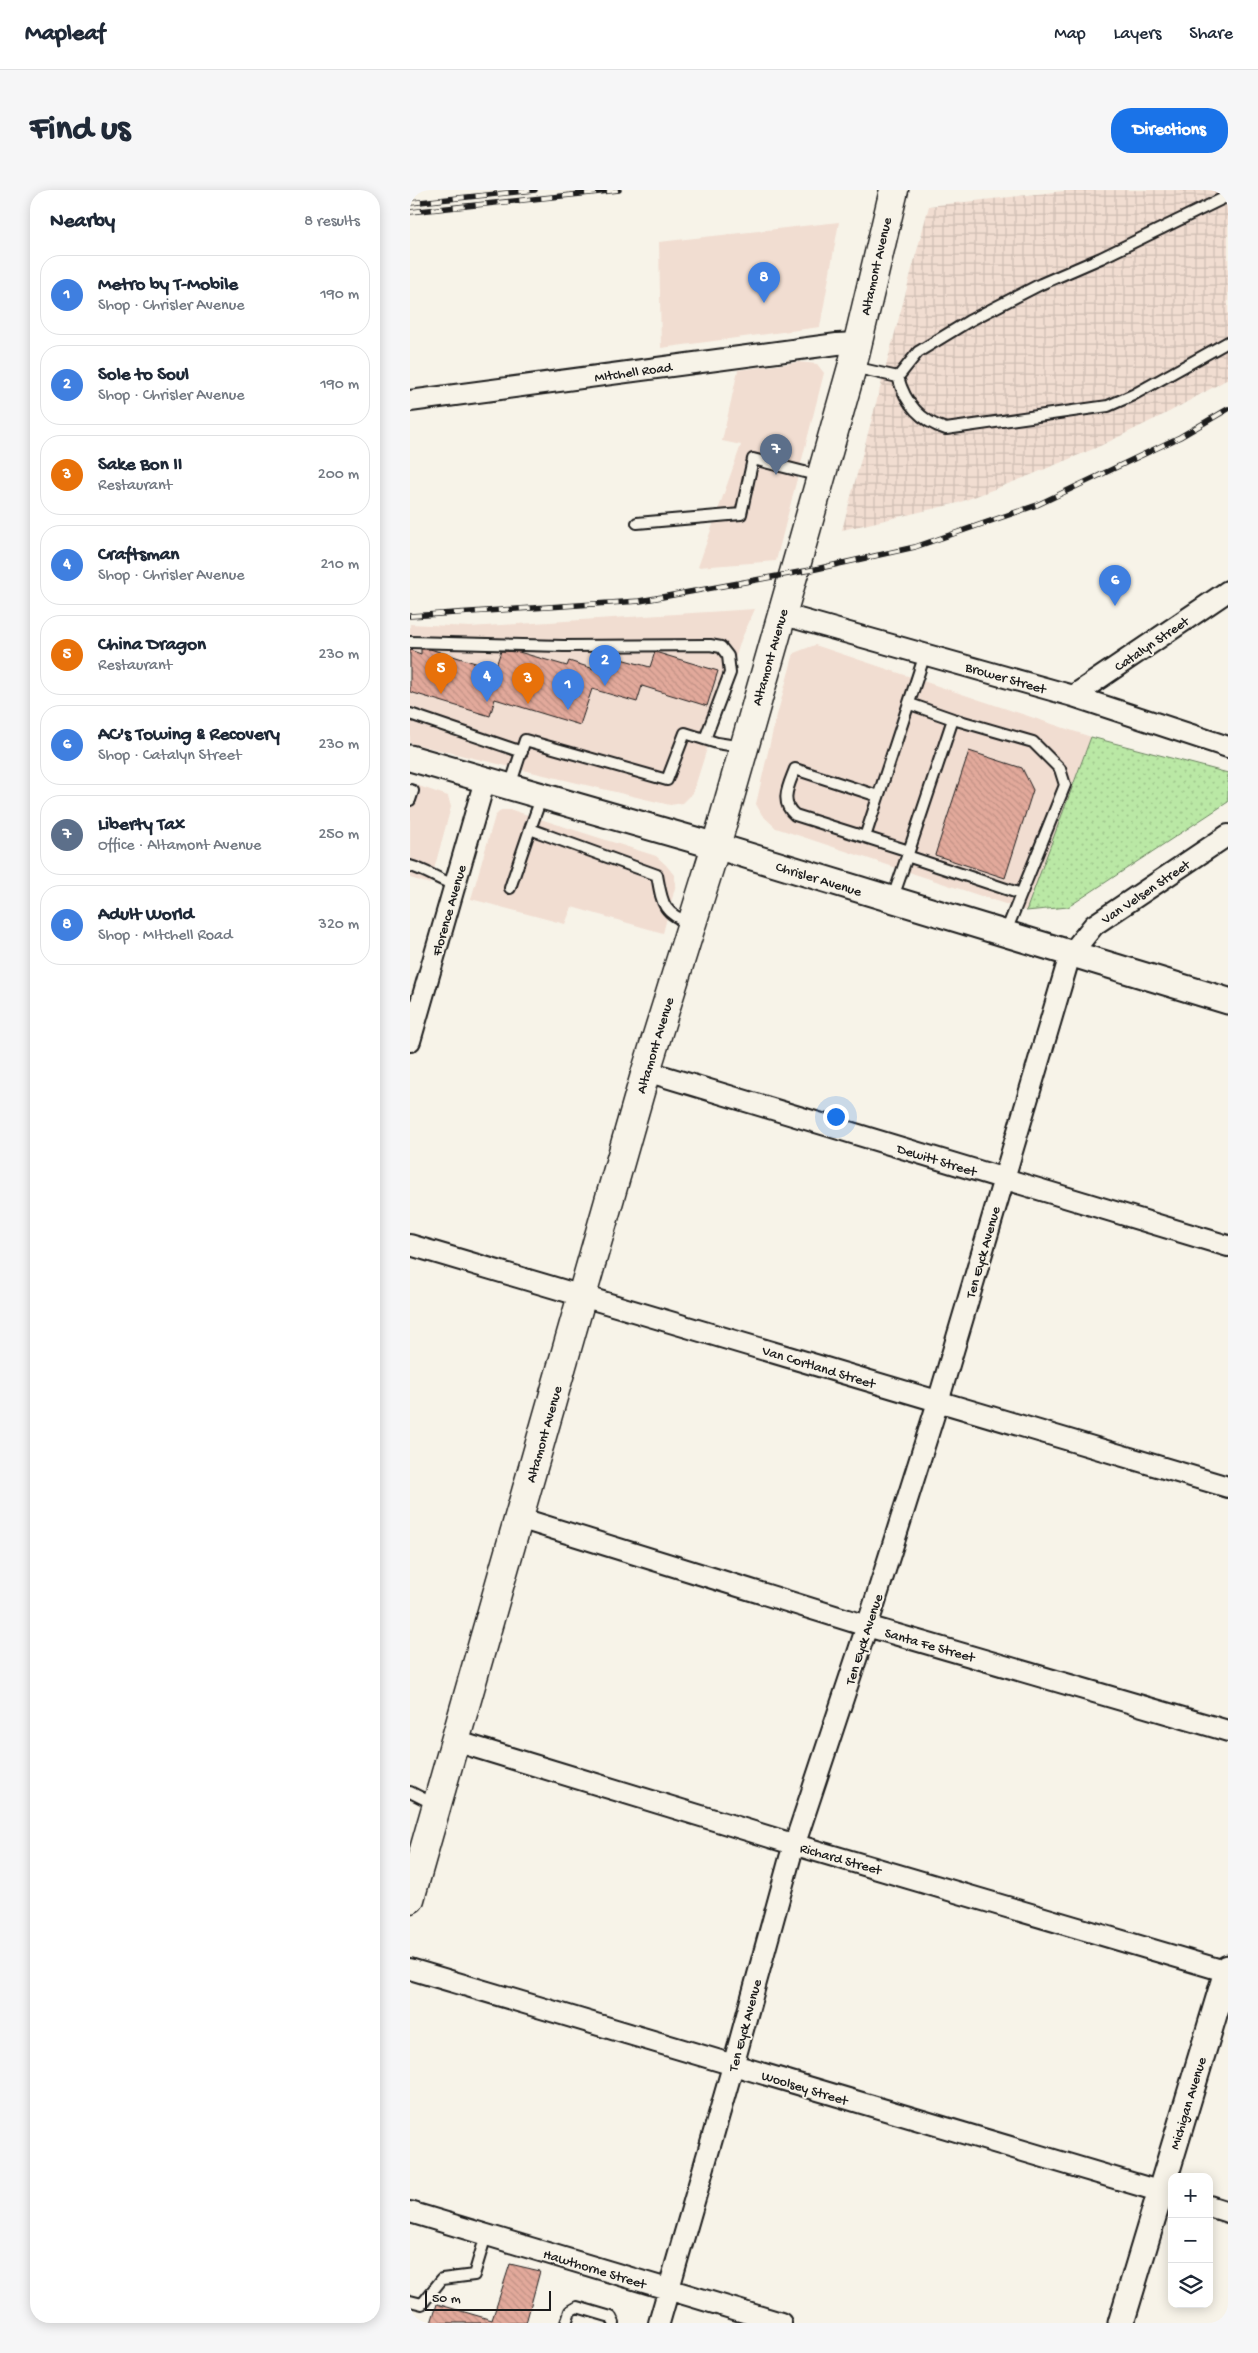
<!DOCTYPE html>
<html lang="en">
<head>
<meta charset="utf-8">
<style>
	:root { --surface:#fff; --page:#f6f6f7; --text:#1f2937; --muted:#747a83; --line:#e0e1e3; --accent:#1a73e8 }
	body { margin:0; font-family:"Gochi Hand",sans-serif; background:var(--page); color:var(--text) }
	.controls { position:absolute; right:15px; bottom:15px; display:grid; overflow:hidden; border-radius:10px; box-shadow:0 2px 12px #0003 }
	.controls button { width:45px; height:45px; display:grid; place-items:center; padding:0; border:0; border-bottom:1px solid var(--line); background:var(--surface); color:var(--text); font:25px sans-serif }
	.scale { position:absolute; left:15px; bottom:12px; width:126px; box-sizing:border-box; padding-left:5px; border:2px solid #1c1c1c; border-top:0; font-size:14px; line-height:18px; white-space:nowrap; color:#1c1c1c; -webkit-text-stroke:4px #f7f3e8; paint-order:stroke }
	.you { position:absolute; left:425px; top:926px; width:18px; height:18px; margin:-12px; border:4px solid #fff; border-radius:50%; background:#1a73e8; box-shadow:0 0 0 8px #1a73e833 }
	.badge { display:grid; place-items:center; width:32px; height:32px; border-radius:50%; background:var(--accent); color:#fff; font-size:16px; font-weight:700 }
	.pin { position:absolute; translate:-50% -41px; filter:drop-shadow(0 1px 2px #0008) }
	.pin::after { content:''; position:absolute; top:26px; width:18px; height:15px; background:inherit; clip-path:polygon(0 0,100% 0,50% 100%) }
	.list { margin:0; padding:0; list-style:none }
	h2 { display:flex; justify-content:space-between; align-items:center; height:65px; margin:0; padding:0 20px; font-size:21px }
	h2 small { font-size:16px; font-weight:400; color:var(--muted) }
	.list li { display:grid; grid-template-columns:32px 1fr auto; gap:15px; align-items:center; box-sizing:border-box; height:80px; margin:0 10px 10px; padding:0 10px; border:1px solid var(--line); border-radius:20px }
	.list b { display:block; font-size:19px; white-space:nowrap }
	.list p { margin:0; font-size:16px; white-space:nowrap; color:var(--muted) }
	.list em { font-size:16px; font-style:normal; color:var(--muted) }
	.icon { flex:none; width:28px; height:28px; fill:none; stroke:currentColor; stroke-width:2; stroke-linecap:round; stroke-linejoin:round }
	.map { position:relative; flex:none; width:818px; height:2133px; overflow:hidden; border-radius:20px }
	header { display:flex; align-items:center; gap:30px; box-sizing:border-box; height:70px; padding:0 25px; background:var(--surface); border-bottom:1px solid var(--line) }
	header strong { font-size:24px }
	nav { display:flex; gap:28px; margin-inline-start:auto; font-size:18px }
	.intro { display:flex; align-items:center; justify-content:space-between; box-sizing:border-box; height:120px; padding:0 30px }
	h1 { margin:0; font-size:35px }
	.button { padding:12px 22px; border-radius:20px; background:var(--accent); color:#fff; font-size:18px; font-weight:700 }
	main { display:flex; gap:30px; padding:0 30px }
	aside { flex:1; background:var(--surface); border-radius:20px; box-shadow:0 2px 12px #0003 }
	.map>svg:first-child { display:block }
</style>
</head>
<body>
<header>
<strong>Mapleaf</strong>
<nav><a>Map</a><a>Layers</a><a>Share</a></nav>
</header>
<div class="intro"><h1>Find us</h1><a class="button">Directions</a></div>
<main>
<aside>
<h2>Nearby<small>8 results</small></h2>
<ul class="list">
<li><span class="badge" style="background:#3f7fe0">1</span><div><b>Metro by T-Mobile</b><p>Shop · Chrisler Avenue</p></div><em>190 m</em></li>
<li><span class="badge" style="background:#3f7fe0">2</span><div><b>Sole to Soul</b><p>Shop · Chrisler Avenue</p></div><em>190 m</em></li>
<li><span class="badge" style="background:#e8710a">3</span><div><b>Sake Bon II</b><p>Restaurant</p></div><em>200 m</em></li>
<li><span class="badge" style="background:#3f7fe0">4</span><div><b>Craftsman</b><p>Shop · Chrisler Avenue</p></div><em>210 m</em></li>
<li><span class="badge" style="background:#e8710a">5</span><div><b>China Dragon</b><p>Restaurant</p></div><em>230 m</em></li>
<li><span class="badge" style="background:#3f7fe0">6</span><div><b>AC's Towing &amp; Recovery</b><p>Shop · Catalyn Street</p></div><em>230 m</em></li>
<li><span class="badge" style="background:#5c6f8a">7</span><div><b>Liberty Tax</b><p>Office · Altamont Avenue</p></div><em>250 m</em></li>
<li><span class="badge" style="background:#3f7fe0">8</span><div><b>Adult World</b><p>Shop · MItchell Road</p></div><em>320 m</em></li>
</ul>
</aside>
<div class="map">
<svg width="818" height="2133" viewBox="0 0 818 2133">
	<defs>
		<pattern id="industrial-grid" width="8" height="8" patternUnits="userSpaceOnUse" patternTransform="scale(1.25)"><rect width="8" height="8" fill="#f1ddd1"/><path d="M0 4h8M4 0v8" fill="none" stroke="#cebdb3"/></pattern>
		<pattern id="green-dots" width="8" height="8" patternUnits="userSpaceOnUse" patternTransform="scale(1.25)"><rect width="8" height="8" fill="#bae8a5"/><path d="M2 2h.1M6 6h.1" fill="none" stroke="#9fc68d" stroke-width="1.8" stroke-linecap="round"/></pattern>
		<pattern id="building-back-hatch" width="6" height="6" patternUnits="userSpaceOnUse" patternTransform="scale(1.25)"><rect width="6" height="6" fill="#e2a99b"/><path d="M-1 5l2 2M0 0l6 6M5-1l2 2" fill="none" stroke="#c19185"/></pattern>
	</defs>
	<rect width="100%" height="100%" fill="#f7f3e8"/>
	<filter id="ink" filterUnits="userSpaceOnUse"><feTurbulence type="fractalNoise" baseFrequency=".02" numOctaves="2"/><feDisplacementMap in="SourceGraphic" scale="10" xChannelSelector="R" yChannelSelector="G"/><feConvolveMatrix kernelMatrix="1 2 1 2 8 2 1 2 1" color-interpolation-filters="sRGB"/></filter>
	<g filter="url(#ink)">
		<!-- built -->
		<path fill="#f1ddd1" d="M429,32L410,137L251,158L249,52Z
			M389,172L407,174L414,183L366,371L288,377L331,255L312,251L328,180Z
			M345,419L331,450L283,603L273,613L260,615L0,553V434L60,437Z
			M405,455L681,547L616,721L366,638L352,625L346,614L364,536L384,463Z
			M0,593L38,606L41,617L20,694L0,688Z
			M91,620H102L246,666L256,675L264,685L266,694L253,743L162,717L155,734L61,709L85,626Z"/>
		<!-- industrial -->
		<path fill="url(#industrial-grid)" d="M663,0H818V189L759,222L688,257L616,287L548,313L432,340L519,16Z"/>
		<!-- green -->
		<path fill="url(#green-dots)" stroke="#6b8260" d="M681,547L818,583V612L658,717L616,721Z"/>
		<!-- building -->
		<path fill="url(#building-back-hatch)" stroke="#1c1c1c" d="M11,459H20L85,479L91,461L109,462L157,476L159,471L184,479L189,463L240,477L245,462L308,481L297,516L232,496L227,512L182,499L170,535L85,509L80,526L0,502V460L11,464Z
			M559,561L612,578L623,600L595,688L525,665Z
			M100,2074L130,2081L116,2133H21L27,2114L82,2130Z"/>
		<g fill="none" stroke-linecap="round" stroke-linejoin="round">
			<!-- service casing -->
			<g stroke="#1c1c1c" stroke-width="14">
				<path id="service" d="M443,177L488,187
					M488,187L508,162L559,131L631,94L691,68L818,6
					M488,187C495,213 510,231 536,239L698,216L723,205L818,152
					M227,333L331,324L343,269L410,286
					M0,452L154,456L300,455L311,457L318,466L320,483L295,549
					M500,514L543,529L499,661L455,647L515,464
					M0,524L112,562
					M543,529L623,552L650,579L655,595L595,744
					M100,596L115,550L257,590L275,543L307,553L332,557
					M0,600L3,601L0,610
					M120,639L132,606
					M455,647L385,625C369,612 379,595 385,579L468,606
					M497,666L611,704
					M0,676C16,680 29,690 45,695
					M100,698L120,639L247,685C252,712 252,724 281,733
					M482,710L499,661
					M0,1602L26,1615
					M0,2111L12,2114L32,2089L64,2085L76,2045
					M156,2133L160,2121L167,2117L201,2127L204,2133"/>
			</g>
			<!-- minor casing -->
			<g stroke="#1c1c1c" stroke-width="24">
				<path id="minor" d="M0,211L427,154L447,153
					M371,424L663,506L818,557
					M663,506L818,401
					M0,851L75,590
					M236,881L818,1056
					M0,1055L818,1297
					M109,1328L457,1436L818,1541
					M45,1551L386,1655L818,1782
					M0,1779L762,2005
					M799,2016L818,2022
					M0,2022L371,2133
					M249,2133L323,1876L380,1668L463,1418L528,1212L660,765L684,735L818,645"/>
			</g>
			<!-- tertiary casing -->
			<g stroke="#1c1c1c" stroke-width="29">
				<path id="tertiary" d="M0,568L306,656L818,811
					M711,2133L818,1778"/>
			</g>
			<!-- secondary casing -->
			<g stroke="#1c1c1c" stroke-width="31">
				<path id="secondary" d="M0,1709L236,881L306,656L393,351L442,177L484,0"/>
			</g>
			<!-- service -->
			<use href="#service" stroke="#f7f3e8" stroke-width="10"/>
			<!-- minor -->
			<use href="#minor" stroke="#f7f3e8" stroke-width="20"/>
			<!-- tertiary -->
			<use href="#tertiary" stroke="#f7f3e8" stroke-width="25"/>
			<!-- secondary -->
			<use href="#secondary" stroke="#f7f3e8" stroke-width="28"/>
			<!-- rail casing -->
			<g stroke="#1c1c1c" stroke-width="5.5">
				<path id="rail" d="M0,13L125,0
					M0,22L209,0
					M0,426L230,411L406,379L505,357L627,315L770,247L818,219"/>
			</g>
			<!-- rail -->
			<use href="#rail" stroke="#f7f3e8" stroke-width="4" stroke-dasharray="11" stroke-linecap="butt"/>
		</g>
	</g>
	<g text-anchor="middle" stroke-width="4" stroke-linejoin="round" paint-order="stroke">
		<!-- street labels -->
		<g font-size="14" fill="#1c1c1c" stroke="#f7f3e8">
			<text transform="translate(465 76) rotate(-77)" y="5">Altamont Avenue</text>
			<text transform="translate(223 181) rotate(-8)" y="5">MItchell Road</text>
			<text transform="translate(741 453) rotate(-34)" y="5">Catalyn Street</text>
			<text transform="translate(359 467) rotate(-74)" y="5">Altamont Avenue</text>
			<text transform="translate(596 487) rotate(16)" y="5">Brower Street</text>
			<text transform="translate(409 688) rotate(17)" y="5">Chrisler Avenue</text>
			<text transform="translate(735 701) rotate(-34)" y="5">Van Velsen Street</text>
			<text transform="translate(38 720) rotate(-74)" y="5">Florence Avenue</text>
			<text transform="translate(244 855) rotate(-73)" y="5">Altamont Avenue</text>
			<text transform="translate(527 969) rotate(17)" y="5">Dewitt Street</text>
			<text transform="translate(572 1062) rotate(-74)" y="5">Ten Eyck Avenue</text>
			<text transform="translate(409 1176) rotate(17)" y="5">Van Cortland Street</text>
			<text transform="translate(133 1244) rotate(-74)" y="5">Altamont Avenue</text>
			<text transform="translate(453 1449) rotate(-72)" y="5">Ten Eyck Avenue</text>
			<text transform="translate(520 1454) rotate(16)" y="5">Santa Fe Street</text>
			<text transform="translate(431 1668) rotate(16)" y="5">Richard Street</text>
			<text transform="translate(334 1835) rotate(-75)" y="5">Ten Eyck Avenue</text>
			<text transform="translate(395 1897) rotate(17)" y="5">Woolsey Street</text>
			<text transform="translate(777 1913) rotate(-73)" y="5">Michigan Avenue</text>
			<text transform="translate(185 2078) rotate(17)" y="5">Hawthorne Street</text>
		</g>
	</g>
</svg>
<div class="controls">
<button>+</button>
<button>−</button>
<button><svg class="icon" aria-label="layers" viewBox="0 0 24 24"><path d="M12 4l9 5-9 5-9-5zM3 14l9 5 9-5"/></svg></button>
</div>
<div class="scale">50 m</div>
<div class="you"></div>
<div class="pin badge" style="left:158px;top:520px;background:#3f7fe0">1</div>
<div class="pin badge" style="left:195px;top:496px;background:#3f7fe0">2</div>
<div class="pin badge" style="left:118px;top:514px;background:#e8710a">3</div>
<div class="pin badge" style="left:77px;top:512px;background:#3f7fe0">4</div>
<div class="pin badge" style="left:31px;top:504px;background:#e8710a">5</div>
<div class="pin badge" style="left:705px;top:416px;background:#3f7fe0">6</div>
<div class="pin badge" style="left:366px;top:285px;background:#5c6f8a">7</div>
<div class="pin badge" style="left:354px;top:113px;background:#3f7fe0">8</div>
</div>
</main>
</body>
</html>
